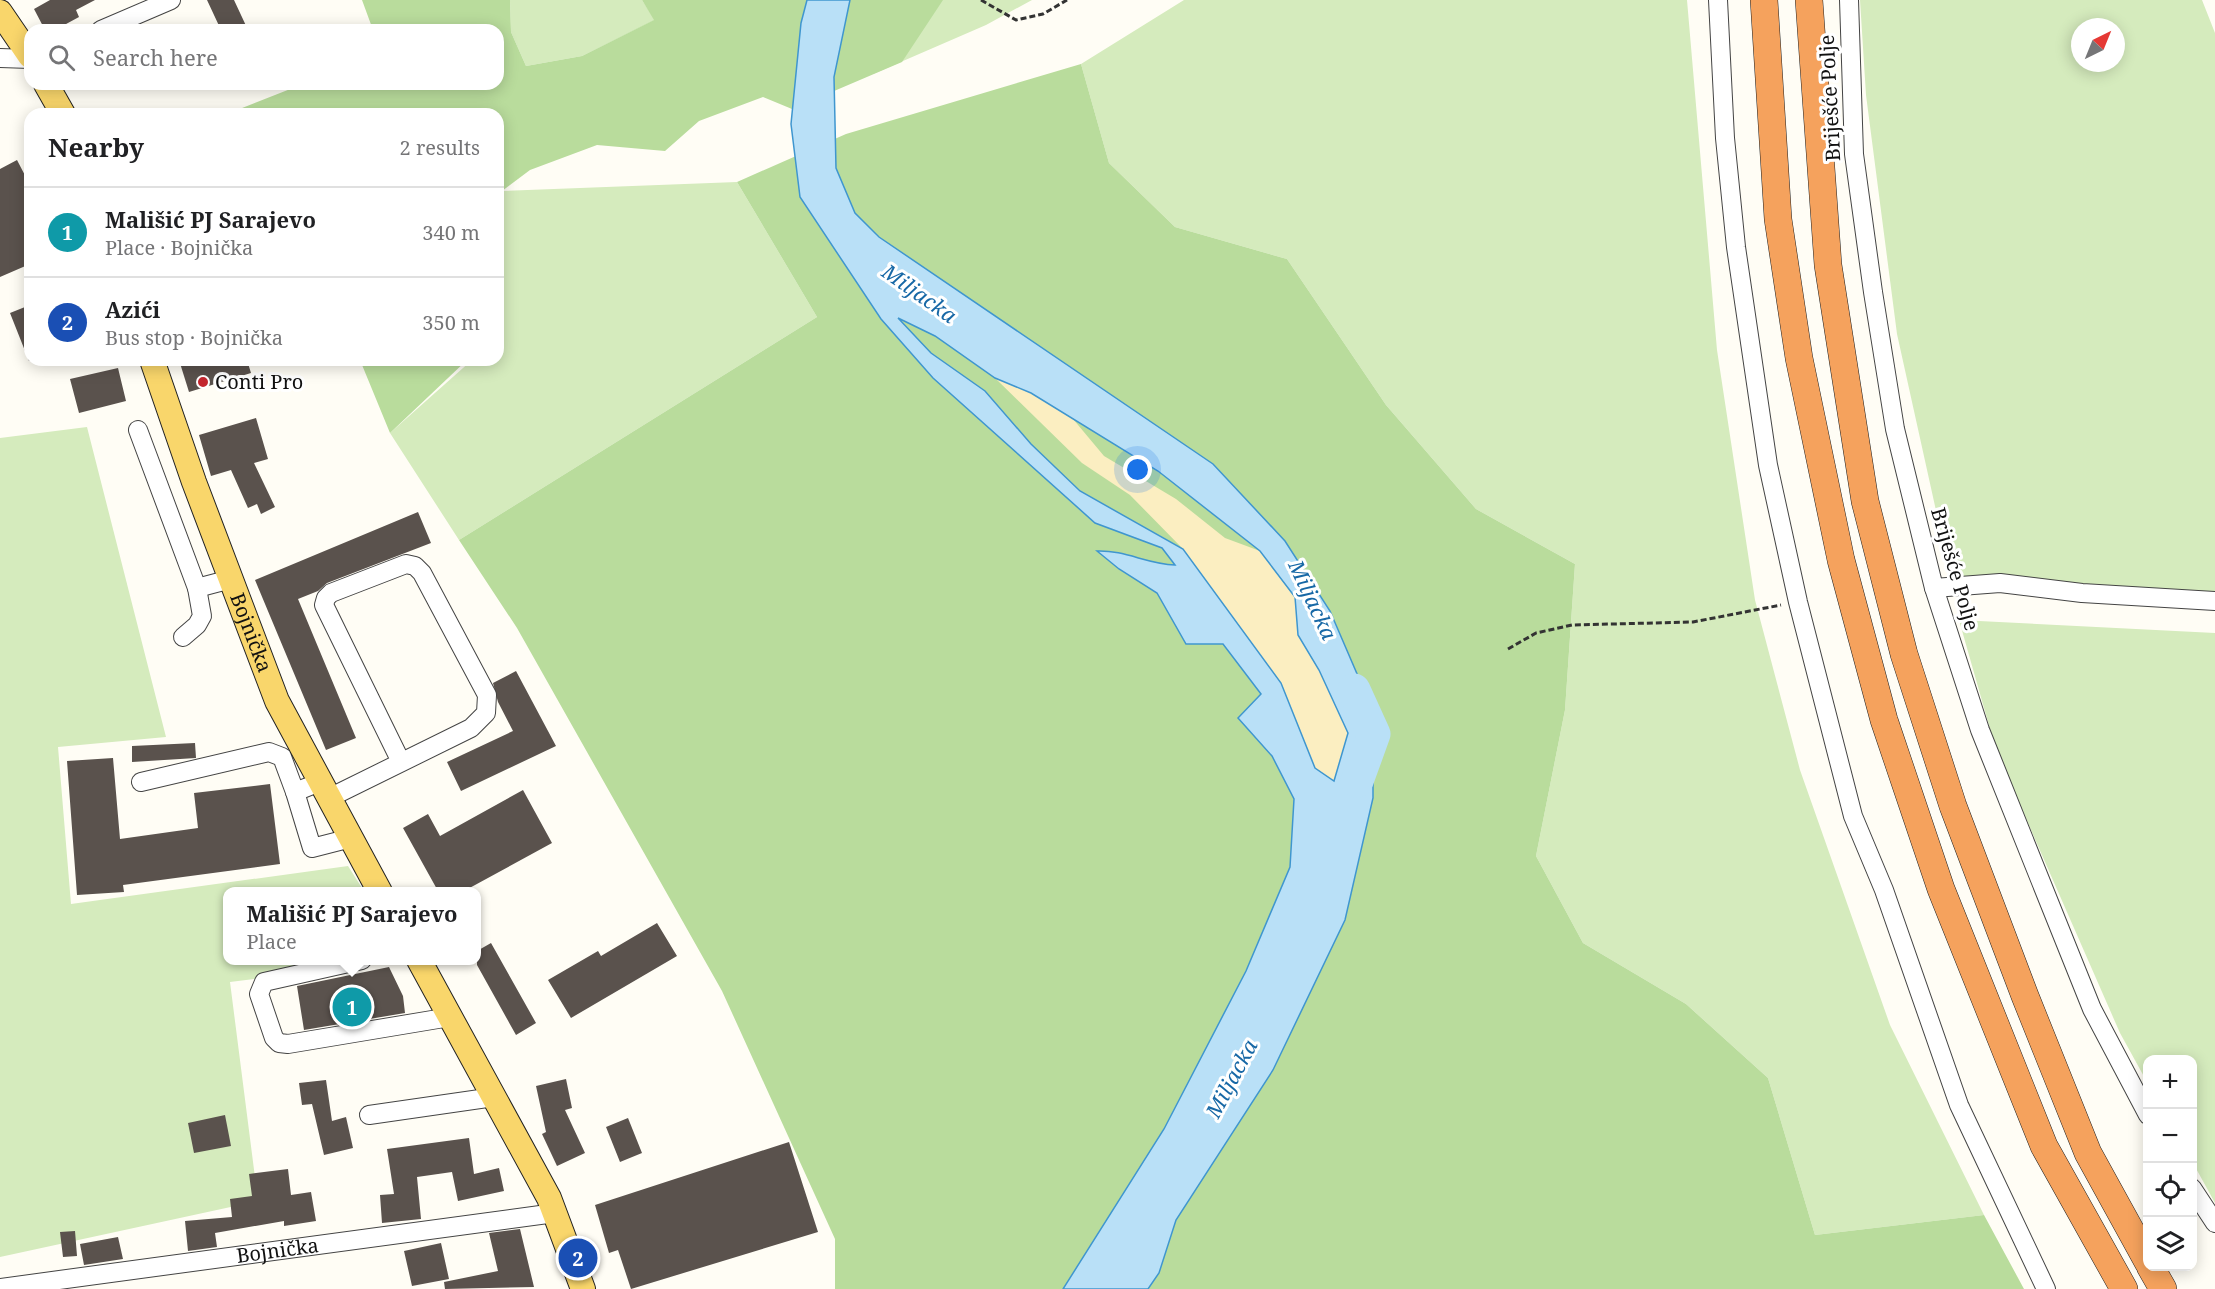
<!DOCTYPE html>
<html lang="en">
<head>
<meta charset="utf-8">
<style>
	:root { --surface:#fff; --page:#f2f2f2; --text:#202124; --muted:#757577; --line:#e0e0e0; --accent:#db2777 }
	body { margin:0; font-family:"Noto Serif",serif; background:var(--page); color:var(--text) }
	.controls { position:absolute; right:18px; bottom:18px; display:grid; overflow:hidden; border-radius:12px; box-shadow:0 3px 15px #0003 }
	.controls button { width:54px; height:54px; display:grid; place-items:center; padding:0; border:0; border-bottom:2px solid var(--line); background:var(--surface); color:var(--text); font:30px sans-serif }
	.compass { position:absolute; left:2071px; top:18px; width:54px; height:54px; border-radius:50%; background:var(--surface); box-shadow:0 3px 15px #0003; rotate:43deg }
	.you { position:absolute; left:1138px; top:470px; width:21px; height:21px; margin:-15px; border:4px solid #fff; border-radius:50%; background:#1a73e8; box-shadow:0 0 0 9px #1a73e833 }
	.badge { display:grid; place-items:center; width:39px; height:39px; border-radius:50%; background:var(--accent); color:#fff; font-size:20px; font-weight:700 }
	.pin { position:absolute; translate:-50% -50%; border:3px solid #fff; box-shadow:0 2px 6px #0006 }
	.popup { position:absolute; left:223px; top:887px; width:258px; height:78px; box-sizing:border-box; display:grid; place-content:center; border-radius:12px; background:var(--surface); filter:drop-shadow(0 2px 4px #0005); font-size:20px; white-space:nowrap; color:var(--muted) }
	.popup b { font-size:22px; color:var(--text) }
	.popup::after { content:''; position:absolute; left:50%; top:100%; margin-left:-12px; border:12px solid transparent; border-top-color:var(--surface) }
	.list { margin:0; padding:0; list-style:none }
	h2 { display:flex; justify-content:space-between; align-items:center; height:78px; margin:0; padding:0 24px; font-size:26px }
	h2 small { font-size:20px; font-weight:400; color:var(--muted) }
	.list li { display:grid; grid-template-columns:39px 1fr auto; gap:18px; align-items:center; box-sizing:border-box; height:90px; padding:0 24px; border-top:2px solid var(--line) }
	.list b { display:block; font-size:22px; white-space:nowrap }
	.list p { margin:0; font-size:20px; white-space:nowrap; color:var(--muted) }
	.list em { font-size:20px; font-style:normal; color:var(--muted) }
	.icon { flex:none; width:33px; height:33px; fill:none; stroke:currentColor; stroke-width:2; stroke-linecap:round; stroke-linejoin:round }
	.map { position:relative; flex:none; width:2215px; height:1289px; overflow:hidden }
	.search { position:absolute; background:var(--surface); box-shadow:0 3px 15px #0003; left:24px; top:24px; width:480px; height:66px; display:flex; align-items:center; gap:15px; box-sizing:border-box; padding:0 21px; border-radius:18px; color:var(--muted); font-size:22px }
	.panel { position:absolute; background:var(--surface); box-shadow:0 3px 15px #0003; left:24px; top:108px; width:480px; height:258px; border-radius:18px }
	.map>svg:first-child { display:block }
</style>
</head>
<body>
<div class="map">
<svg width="2215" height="1289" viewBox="0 0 2215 1289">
	<rect width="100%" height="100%" fill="#fffdf5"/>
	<!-- green -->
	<path fill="#d5ebbd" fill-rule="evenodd" d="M510,0H642L655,20L582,56L526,66L511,32Z
		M892,0H1032L986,25L873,74Z
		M1184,0H1687L1717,350L1755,600L1800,770L1890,1025L1984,1215L1815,1235L1768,1078L1686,1004L1583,943L1536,856L1565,710L1575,564L1476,509L1386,405L1287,259L1175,227L1109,163L1081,64Z
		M1860,0H2202L2215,33V592L1952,583L1897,334L1866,95ZM2080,27H2116V63H2080Z
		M737,182L817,317L459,540L390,433L472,360H498V211L502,191Z
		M87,427L166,737L58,747L71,904L348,866L364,891L228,892V960L393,961L230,982L258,1201L0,1257V438Z
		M1959,620L2215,633V1203L2193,1163L2192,1060H2148L2147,1082L2120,1033L1996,750Z"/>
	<!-- forest -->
	<path fill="#b9dc9c" d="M362,0H510L511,32L526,66L582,56L654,20L642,0H943L902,62L792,109L763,97L699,121L665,151L597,145L530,170L502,191L498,211V114H227L303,84H498V30H373Z
		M1081,64L1109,163L1175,227L1287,259L1386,405L1476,509L1575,564L1565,710L1536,856L1583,943L1686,1004L1768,1078L1815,1235L1984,1215L2024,1289H835V1239L722,991L517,628L459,540L817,317L737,182L846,134Z
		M360,360H467L390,433Z"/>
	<!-- sand -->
	<path fill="#fbeec1" d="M995,378L1031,393L1073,419L1104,456L1176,499L1225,538L1260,551L1295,598L1298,635L1319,670L1348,733L1334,782L1315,768L1281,683L1183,549L1130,495L1082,463Z"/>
	<!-- water -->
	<path fill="#b9e0f7" stroke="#3f96cf" stroke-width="1.5" fill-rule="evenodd" d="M807,0H850L834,77L836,168L855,213L879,237L1213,464L1285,541L1330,611L1373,711V798L1345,920L1273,1070L1176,1220L1159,1273L1148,1289H1063L1164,1129L1246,971L1290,867L1294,799L1272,756L1238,718L1261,694L1223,644H1186L1157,593L1119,569L1097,551C1125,550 1147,564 1175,565L1162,548L1095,523L933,378L881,319L800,197L791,124L801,23ZM898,318L935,336L995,378L1031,393L1158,471L1260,551L1295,597L1298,635L1319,670L1348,733L1334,781L1315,768L1281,683L1183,549L1080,491L1031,444L985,391L931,353Z"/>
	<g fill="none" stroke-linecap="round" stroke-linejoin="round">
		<!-- river -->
		<path stroke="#b9e0f7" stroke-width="33" d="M1354,690L1374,734L1357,781"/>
	</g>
	<!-- building -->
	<path fill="#5a524d" d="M50,0H95L76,10L79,17L55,30H45L34,9Z
		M207,0H234L248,30H221Z
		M17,160L30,185V264L0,277V169Z
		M30,305V361H29L10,313Z
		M179,360H247L251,373L189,392Z
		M118,368L126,401L79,413L70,379Z
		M256,418L268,459L254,463L275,507L261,514L257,504L248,508L231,470L211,476L199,435Z
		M418,512L431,543L327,583L318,591L298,599L356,738L326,750L255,580Z
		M516,671L556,746L461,791L447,762L513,731L498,702L493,683Z
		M195,743L196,758L132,762V746Z
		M113,758L120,839L198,828L194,793L270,784L280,864L123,885L124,892L77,895L67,761Z
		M523,790L552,843L464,891H438L403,828L428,814L440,836Z
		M657,923L677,956L571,1018L548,980L598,951L601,956Z
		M491,943L536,1023L516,1035L477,965V951Z
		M389,967L403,996L405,1013L304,1030L297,986Z
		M566,1079L572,1108L565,1110L585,1153L557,1166L542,1134L546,1132L536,1086Z
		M326,1080L332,1121L346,1117L353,1148L324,1155L312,1104L302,1105L299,1083Z
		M225,1115L231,1146L194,1153L188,1123Z
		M628,1118L642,1153L620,1162L606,1127Z
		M469,1138L474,1174L499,1168L504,1191L458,1201L452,1172L417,1177L421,1219L382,1223L380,1195L394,1194L387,1149Z
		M789,1142L818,1232L631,1289L618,1250L609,1253L595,1205Z
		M288,1169L291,1195L311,1192L316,1221L284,1226V1221L215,1233L217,1247L188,1251L185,1221L232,1217L230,1199L252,1196L249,1174Z
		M520,1229L534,1287L445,1289L444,1282L498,1271L489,1233Z
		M75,1231L77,1256L63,1257L60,1232Z
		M118,1237L123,1259L84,1265L80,1244Z
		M441,1243L449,1279L412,1286L404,1251Z"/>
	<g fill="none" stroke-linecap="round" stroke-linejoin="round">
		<!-- minor casing -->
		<g stroke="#444" stroke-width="20">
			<g id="minor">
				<path d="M1718,0L1725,138L1736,247L1768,465L1798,602L1853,816L1884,890L1959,1105L2046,1289"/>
				<path d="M1849,0L1854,154L1873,292L1895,429L1934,588L1980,730L2092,1009L2148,1115"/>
				<path d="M101,30L171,0"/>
				<path d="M0,58L30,59"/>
				<path d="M138,430L197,588L231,579"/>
				<path d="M1934,588L2000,583L2082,593L2215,601"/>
				<path d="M183,637L197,625L202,616L197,588"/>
				<path d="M141,782L269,752L282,757L295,792L320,782"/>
				<path d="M295,792L312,848L351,838"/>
				<path d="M329,798L471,728L486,713L487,695L422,573L415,566L406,564L331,593L326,598L324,605L401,762"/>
				<path d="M362,960L264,982L259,994L274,1038L279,1043L288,1044L450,1017"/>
				<path d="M369,1115L494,1097"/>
				<path d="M2192,1188L2215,1223"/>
				<path id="s1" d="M0,1288L555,1213"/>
			</g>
		</g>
		<!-- major casing -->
		<g stroke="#222" stroke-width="26">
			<g id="major">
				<path d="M0,12L30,56"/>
				<path d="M46,84L63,114"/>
				<path id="s2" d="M152,360L194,482L277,701L380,892"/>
				<path d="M419,960L549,1198L583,1289"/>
			</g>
		</g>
		<!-- highway casing -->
		<g stroke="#222" stroke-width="28">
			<path id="highway" d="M1764,0L1778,219L1799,358L1841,560L1884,720L1941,889L2044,1146L2124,1289
				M1809,0L1828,265L1865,501L1904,654L1953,806L2025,996L2088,1153L2148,1262
				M2150,1266L2163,1289"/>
		</g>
		<!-- path -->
		<path stroke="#333" stroke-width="3" stroke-dasharray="6 3" stroke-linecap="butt" d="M981,0L1016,20L1043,14L1067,0
			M1508,649L1536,633L1572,625L1693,622L1781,605"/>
		<!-- minor -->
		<use href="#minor" stroke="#fff" stroke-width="18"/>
		<!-- major -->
		<use href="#major" stroke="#f9d66b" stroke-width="24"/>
		<!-- highway -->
		<use href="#highway" stroke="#f5a25d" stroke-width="27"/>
	</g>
	<!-- markers -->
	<circle fill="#c4262e" stroke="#fff" stroke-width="2" cx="203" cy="382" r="6"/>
	<g text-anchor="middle" stroke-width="6" stroke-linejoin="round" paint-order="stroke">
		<!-- street labels -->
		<g font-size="20" fill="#111" stroke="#fff">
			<text transform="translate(1830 98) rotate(-93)" y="7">Briješće Polje</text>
			<text transform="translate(1955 569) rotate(74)" y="7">Briješće Polje</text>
			<text dy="7" stroke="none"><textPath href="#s2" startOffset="290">Bojnička</textPath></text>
			<text dy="7" stroke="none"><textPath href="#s1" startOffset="280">Bojnička</textPath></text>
		</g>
		<!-- poi labels -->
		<g font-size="20" fill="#111" stroke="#fff" text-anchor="start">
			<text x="215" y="389">Conti Pro</text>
		</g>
		<!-- water labels -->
		<g font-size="21" font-style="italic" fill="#1768a6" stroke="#fff">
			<text transform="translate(919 294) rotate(35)" y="7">Miljacka</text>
			<text transform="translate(1312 600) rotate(65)" y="7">Miljacka</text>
			<text transform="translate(1232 1079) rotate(-62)" y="7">Miljacka</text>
		</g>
	</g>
</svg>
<div class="controls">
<button>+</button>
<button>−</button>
<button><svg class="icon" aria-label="locate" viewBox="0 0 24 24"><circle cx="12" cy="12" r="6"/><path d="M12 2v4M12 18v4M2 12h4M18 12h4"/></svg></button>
<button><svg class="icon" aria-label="layers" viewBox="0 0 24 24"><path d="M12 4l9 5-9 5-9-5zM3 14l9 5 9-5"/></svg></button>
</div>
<svg class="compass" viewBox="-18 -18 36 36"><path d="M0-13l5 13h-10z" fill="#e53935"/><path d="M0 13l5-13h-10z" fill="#757577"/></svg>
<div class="you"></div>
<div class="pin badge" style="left:352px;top:1007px;background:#0f9aa8">1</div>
<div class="popup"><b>Mališić PJ Sarajevo</b>Place</div>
<div class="pin badge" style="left:578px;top:1258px;background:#1a4fb4">2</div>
<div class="search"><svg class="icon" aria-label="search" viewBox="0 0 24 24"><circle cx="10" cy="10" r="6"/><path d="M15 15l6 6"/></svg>Search here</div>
<section class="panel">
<h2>Nearby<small>2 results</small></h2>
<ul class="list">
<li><span class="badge" style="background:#0f9aa8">1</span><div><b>Mališić PJ Sarajevo</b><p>Place · Bojnička</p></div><em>340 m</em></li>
<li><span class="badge" style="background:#1a4fb4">2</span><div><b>Azići</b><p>Bus stop · Bojnička</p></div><em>350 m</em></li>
</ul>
</section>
</div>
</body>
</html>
